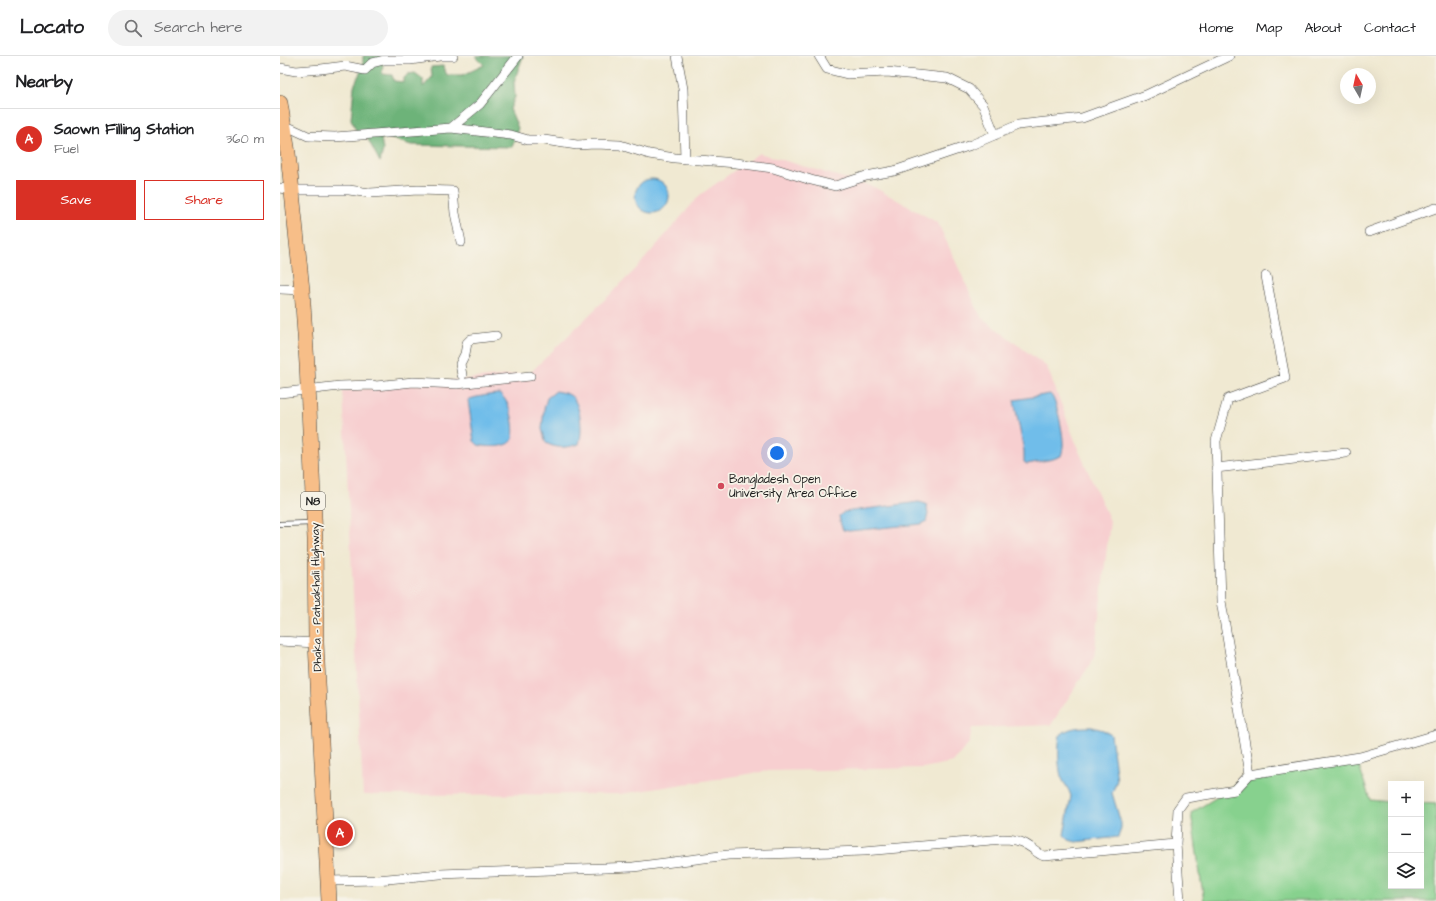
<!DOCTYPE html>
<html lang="en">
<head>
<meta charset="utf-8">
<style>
	:root { --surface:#fff; --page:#f2f2f2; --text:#202124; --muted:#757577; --line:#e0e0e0; --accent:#d93025 }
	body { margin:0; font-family:"Architects Daughter",sans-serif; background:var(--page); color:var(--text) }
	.controls { position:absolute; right:12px; bottom:12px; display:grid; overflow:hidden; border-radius:0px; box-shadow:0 4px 16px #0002 }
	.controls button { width:36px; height:36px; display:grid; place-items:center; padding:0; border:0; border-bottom:1px solid var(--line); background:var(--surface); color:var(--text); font:20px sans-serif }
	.compass { position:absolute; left:1060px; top:12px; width:36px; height:36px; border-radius:50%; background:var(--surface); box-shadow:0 4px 16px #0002; rotate:351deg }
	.you { position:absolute; left:497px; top:397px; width:14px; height:14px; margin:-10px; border:3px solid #fff; border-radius:50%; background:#1a73e8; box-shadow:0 0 0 6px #1a73e833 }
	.badge { display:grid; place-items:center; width:26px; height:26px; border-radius:50%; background:var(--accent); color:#fff; font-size:13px; font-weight:700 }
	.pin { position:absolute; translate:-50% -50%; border:2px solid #fff; box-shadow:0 1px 4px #0006 }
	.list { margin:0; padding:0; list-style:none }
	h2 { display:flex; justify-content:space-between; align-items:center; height:52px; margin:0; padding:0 16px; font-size:17px }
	h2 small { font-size:13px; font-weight:400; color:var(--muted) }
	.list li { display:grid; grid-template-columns:26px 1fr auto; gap:12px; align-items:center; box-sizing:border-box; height:60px; padding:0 16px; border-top:1px solid var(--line) }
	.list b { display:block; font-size:15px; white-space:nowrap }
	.list p { margin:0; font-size:13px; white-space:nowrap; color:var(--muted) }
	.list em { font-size:13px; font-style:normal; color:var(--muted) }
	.actions { display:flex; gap:8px; padding:12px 16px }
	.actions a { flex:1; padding:9px 0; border:1px solid var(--accent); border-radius:0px; text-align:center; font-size:14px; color:var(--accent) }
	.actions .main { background:var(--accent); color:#fff }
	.icon { flex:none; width:22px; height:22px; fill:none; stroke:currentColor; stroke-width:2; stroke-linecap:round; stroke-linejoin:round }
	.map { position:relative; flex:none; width:1156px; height:845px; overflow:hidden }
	header { display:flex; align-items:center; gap:24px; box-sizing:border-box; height:56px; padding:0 20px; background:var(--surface); border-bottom:1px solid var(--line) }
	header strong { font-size:19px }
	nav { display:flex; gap:22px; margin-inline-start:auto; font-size:14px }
	.search { width:280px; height:36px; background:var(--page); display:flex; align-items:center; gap:10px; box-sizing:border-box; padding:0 14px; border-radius:22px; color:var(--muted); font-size:15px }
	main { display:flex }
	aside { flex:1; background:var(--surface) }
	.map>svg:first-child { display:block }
</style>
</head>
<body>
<header>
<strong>Locato</strong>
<div class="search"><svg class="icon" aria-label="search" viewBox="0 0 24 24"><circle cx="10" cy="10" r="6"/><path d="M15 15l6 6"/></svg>Search here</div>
<nav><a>Home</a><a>Map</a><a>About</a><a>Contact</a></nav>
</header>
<main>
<aside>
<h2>Nearby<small></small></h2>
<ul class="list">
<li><span class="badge">A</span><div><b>Saown Filling Station</b><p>Fuel</p></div><em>360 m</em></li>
</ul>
<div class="actions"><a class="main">Save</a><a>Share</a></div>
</aside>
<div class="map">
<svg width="1156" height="845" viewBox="0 0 1156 845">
	<rect width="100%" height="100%" fill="#f7f3e8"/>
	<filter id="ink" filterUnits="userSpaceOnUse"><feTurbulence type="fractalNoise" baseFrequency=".025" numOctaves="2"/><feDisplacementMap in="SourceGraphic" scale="8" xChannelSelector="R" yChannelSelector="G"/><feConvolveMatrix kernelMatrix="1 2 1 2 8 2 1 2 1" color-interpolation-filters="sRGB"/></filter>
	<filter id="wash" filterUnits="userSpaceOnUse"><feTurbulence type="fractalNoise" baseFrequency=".012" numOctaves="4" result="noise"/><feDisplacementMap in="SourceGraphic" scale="16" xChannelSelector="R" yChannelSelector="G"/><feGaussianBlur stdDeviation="0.9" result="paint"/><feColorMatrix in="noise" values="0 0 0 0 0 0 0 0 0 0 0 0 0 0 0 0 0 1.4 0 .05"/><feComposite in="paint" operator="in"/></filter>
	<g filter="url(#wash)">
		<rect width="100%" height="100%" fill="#f0e9d2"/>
		<!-- built -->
		<path fill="#f7cfd0" d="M479,97L594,131L658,167L701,261L767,311L799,395L830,465L814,602L771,669L692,672L689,687L673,706L643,712L487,715L340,738L83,739L63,335L250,317L355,214L420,139Z"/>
		<!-- green -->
		<path fill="#87d18e" stroke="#527655" d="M1077,704L1090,744L1111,746V830H1141V747L1156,748V845H924L911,757L973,719Z"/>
		<!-- forest -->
		<path fill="#6db379" stroke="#44684a" d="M83,0H100L103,8L102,18L112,19L114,25L124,26V22L128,18L135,17L143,23V31L152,21L151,11L163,10L167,19H183L204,9L195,0H243L234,26L235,41L230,53L238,72L232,91L131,89L109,82H101L103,94L100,106L85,78L78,79L71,63L74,30L83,10Z"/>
		<!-- water -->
		<path fill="#70bdea" stroke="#466c83" d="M355 140a17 17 0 1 1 34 0a17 17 0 1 1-34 0Z
			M276,335C283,337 290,337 294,343C301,354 303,376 299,388C287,392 277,393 266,387L262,373L264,353L267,342Z
			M219,338C230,342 238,377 231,386C225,392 205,391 198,389L194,385L188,344C192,341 213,338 219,338Z
			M770,338C777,343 784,381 783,390C783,393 782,397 781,400L773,403L747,408L744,406V395L734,344Z
			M639,446L646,448L648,458L646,466L641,468L569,475L563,474L561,469L559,460L564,456Z
			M812,671L823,674L831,679L837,724L832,737L841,767V773L838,781L796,786L789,784L784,779L791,740C789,732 783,727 781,720C778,709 778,690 780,679C789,671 800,671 812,671Z"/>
	</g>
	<g filter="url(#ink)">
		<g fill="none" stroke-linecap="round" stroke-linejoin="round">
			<!-- service casing -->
			<g stroke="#3c3b37" stroke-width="6">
				<path id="service" d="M0,468L32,467"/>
			</g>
			<!-- minor casing -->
			<g stroke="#3c3b37" stroke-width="10">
				<path id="minor" d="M162,0H173
					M397,0L403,33L405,103
					M539,0L547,13L567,18L607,16L667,22L689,33L703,49L715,79
					M0,12L16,15L41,13L65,10L85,14L92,7L104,4H130L160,0
					M4,69L28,80L55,81L171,72L231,79L248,84H264L297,89L315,88L340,89L369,98L395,102L456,107L493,112L531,124L555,130L586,120L614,115L691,89L738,69L802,62L866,39L949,0
					M171,72L200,48L238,0
					M0,132L12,134H69L90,137L138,134L173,135L175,157L181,186
					M1089,176L1156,152
					M0,233L22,234
					M182,319L180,308L185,298L187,287L191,283L216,280
					M0,337L60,330L93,329L96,330L133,326L177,328L250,320
					M936,412L1066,397
					M0,585L36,587
					M970,718L941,545L936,385L948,343L1005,322L986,220
					M896,788L900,845
					M48,825L97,824L160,818L353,811L448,799L584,795L723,783C733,783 742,785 750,791C755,794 758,798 764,800L896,788L898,753L906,742L955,734L970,718L1080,701L1156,679"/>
			</g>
			<!-- trunk casing -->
			<g stroke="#3c3b37" stroke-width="16">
				<path id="trunk" d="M0,47L8,97L22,234L27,308L35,483L36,587L49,845"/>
			</g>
			<!-- service -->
			<use href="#service" stroke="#fff" stroke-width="4.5"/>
			<!-- minor -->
			<use href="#minor" stroke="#fff" stroke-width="9"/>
			<!-- trunk -->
			<use href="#trunk" stroke="#f7be88" stroke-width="15"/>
		</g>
	</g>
	<!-- markers -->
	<circle fill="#d1495b" stroke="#f7f3e8" stroke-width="1.5" cx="441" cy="430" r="4"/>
	<g text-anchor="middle" stroke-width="3.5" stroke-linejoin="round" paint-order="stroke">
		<!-- shield labels -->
		<rect fill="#f7f3e8" stroke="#5e5c59" stroke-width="1" x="21" y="436" width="24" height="18" rx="3"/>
		<g font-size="11" font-weight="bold" fill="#1c1c1c">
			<text x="33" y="449">N8</text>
		</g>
		<!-- poi labels -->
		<g font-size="12" fill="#1c1c1c" stroke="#f7f3e8" text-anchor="start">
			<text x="449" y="427">Bangladesh Open<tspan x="449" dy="14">University Area Office</tspan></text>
		</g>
		<!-- street labels -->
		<g font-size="12" fill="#1c1c1c" stroke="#f7f3e8">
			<text transform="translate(36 541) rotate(-91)" y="4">Dhaka - Patuakhali Highway</text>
		</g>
	</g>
</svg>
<div class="controls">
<button>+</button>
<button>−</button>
<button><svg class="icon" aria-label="layers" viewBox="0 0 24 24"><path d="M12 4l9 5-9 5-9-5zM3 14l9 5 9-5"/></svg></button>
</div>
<svg class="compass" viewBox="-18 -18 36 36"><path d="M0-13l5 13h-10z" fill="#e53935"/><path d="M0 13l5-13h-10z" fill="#757577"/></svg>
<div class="you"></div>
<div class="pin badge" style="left:60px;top:777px">A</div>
</div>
</main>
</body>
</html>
